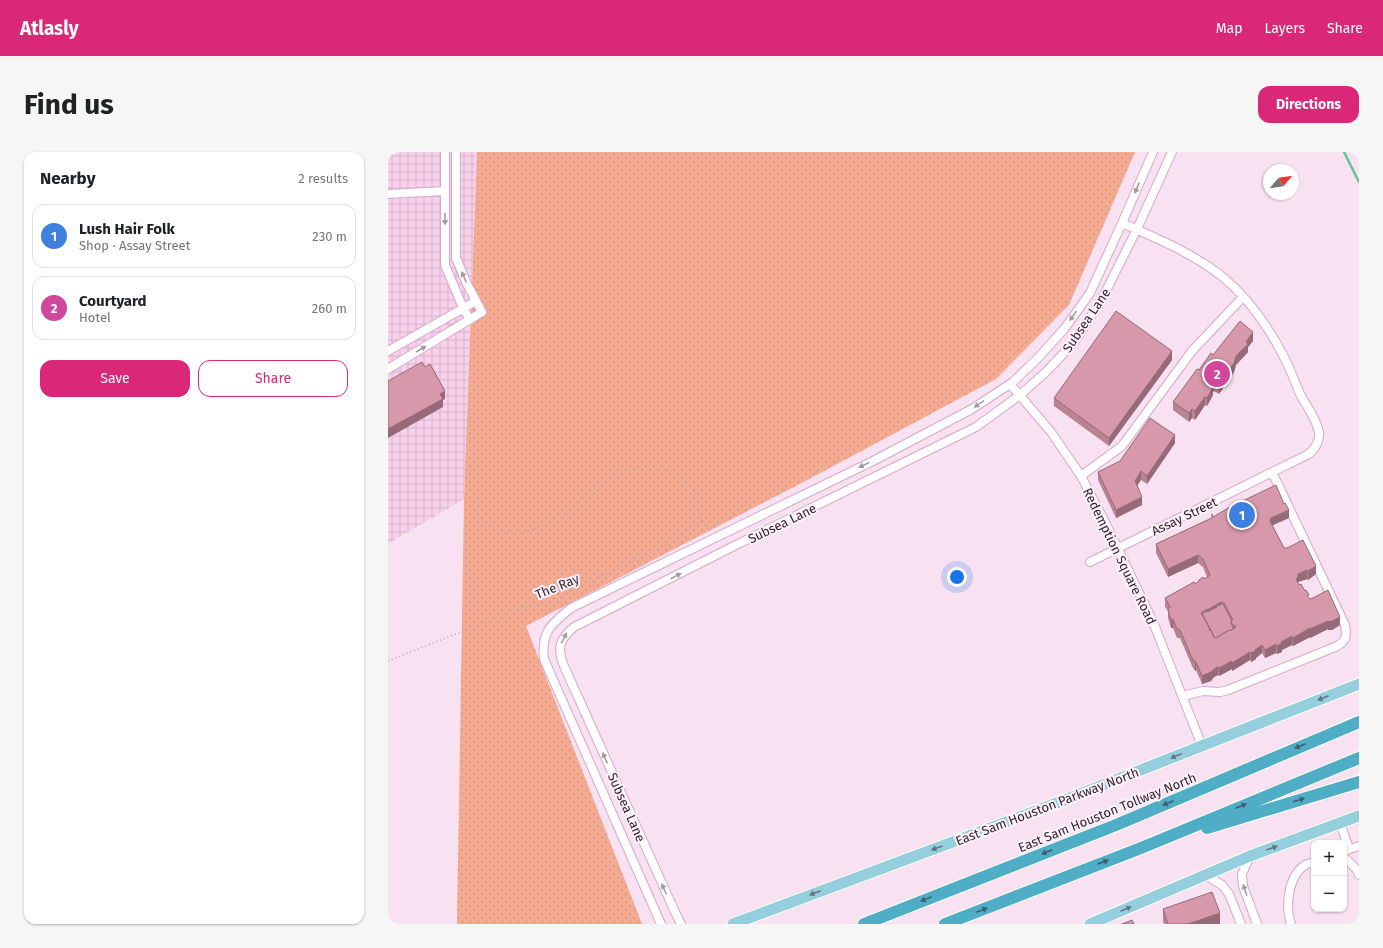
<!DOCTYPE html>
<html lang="en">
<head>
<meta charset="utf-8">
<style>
	:root { --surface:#fff; --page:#f6f6f6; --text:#202124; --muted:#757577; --line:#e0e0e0; --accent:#db2777 }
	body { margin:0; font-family:"Fira Sans",sans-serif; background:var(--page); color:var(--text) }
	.controls { position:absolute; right:12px; bottom:12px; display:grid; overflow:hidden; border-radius:8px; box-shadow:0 1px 3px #0004 }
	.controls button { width:36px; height:36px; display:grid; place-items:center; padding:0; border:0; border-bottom:1px solid var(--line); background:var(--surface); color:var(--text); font:20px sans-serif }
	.compass { position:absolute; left:875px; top:12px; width:36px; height:36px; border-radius:50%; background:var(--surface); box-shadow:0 1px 3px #0004; rotate:61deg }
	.you { position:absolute; left:569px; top:425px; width:14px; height:14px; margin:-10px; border:3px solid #fff; border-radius:50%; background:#1a73e8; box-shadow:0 0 0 6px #1a73e833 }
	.badge { display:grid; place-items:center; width:26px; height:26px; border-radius:50%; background:var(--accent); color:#fff; font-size:13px; font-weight:700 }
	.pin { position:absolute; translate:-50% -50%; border:2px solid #fff; box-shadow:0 1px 4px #0006 }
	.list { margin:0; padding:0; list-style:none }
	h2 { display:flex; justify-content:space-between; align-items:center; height:52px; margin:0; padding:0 16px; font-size:17px }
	h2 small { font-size:13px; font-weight:400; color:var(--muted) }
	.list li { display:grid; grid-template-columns:26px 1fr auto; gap:12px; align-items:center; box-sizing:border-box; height:64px; margin:0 8px 8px; padding:0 8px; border:1px solid var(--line); border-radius:12px }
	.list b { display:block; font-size:15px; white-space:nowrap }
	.list p { margin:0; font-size:13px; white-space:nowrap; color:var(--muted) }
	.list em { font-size:13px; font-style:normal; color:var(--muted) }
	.actions { display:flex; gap:8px; padding:12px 16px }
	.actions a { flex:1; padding:9px 0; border:1px solid var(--accent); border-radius:12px; text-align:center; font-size:14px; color:var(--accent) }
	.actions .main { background:var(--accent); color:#fff }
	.map { position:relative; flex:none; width:971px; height:772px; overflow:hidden; border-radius:12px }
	header { display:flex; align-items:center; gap:24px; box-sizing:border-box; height:56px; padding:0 20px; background:var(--accent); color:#fff }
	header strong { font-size:19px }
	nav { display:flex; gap:22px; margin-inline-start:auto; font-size:14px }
	.intro { display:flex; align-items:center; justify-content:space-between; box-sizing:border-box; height:96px; padding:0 24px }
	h1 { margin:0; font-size:28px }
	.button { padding:10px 18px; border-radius:12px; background:var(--accent); color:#fff; font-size:14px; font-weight:700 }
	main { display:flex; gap:24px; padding:0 24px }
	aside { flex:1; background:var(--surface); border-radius:12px; box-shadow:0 1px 3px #0004 }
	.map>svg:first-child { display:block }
</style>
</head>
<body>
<header>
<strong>Atlasly</strong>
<nav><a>Map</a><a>Layers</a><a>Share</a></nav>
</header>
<div class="intro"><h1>Find us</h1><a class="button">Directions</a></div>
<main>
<aside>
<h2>Nearby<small>2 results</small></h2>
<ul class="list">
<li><span class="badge" style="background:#3f7fe0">1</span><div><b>Lush Hair Folk</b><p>Shop · Assay Street</p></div><em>230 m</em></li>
<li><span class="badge" style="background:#d1479c">2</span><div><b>Courtyard</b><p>Hotel</p></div><em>260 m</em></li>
</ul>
<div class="actions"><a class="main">Save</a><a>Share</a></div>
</aside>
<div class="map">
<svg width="971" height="772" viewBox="0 0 971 772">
	<defs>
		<pattern id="industrial-grid" width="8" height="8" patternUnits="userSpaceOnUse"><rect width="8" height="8" fill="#f8d2eb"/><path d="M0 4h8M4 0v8" fill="none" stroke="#d5b4ca"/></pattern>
		<pattern id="grass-dots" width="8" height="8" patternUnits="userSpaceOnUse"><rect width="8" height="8" fill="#f5aa92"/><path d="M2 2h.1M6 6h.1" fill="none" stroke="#d2927e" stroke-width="1.8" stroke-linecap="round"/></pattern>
	</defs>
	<rect width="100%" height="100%" fill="#f8e1f0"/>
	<!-- industrial -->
	<path fill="url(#industrial-grid)" d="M0,0H89L76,347L0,392Z"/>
	<!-- grass -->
	<path fill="url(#grass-dots)" d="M89,0H747L681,153L608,227L423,326L138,474L254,772H69L76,347Z"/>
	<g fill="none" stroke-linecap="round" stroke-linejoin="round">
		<!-- stream -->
		<path stroke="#5dc991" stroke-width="2.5" d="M956,0L971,30"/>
		<!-- minor casing -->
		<g stroke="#dca5ca" stroke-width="10">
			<path id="minor" d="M57,0V113L75,156L82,168
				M0,42L57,39
				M0,199L88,149
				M0,217L94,160L79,132L68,106V0
				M622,232L663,280L693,324L718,372L765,470L814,594
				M693,324L734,294L804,199L855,145
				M702,410L919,303C927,298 932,289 931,280C929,268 919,255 913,244C907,231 903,218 896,205C881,176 861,147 836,126C805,101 770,87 734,71
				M795,544L815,539L832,540L840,538L947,495C958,490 959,485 957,473L884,320
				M952,671L961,697L956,699
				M961,697L971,694
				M862,704L854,722L855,734L869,772
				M956,705L969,718L971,723
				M817,723L834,733L841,742L853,772
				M273,772L156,507C153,480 163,472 183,456L485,309L584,257L625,230L650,206L677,176L702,141L735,69L765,0
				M293,772L287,760L176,514C169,497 171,487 186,475L346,394L588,275L632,243L659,219L687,189L714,147L749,77L784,0
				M903,772C897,755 900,724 917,713C919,712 923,711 926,710"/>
		</g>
		<!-- major casing -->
		<g stroke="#fff" stroke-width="13">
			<path id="major" d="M345,772L669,651L971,532
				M702,772L862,704L971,664"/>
		</g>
		<!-- highway casing -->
		<g stroke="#fff" stroke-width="14">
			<path id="highway" d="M819,676L971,630
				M476,772L728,673L971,570
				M557,772L753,696L971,606"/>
		</g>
		<!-- path -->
		<path stroke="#b9a3b1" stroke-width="1.5" stroke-dasharray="1 3" stroke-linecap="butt" d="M82,349L95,370L102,374L116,380L131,381L139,380L156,373L181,358L226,321L255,314L266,315L284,320L298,330L303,336L307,342L310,359L317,373L325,377
			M0,509L133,456L158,451L169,446L286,389L314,368"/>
		<!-- minor -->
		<use href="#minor" stroke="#fff" stroke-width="8"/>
		<!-- major -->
		<use href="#major" stroke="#95cedd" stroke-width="11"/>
		<!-- highway -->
		<use href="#highway" stroke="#4fadc6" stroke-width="12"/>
	</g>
	<!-- wall -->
	<path fill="#b98394" d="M865,189L860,195V200L848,213L846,220L831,242L826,239L825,240V243L819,254L817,253L807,268L804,266L801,270L785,258V250L811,218L825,203Z
		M784,208L721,294L666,254V246Z
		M787,291L759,332L753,328L749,334L754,353L728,366L710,328V320Z
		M825,365L901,366L884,373L896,396L928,422L920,428L919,427L910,430V431L921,446L952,473L944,478H940V477L922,486V485L905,494L904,493L894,498V500L889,502L888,501L877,506L874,501L868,506V507L863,510L862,508L844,519V517L831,524L830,523L826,525L823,529L814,532L808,518L807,519L804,514L792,486H789L785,476H783L780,466V459L777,455V446L811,430V428L816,427L819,425L815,415L810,411L780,425L768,401V392Z
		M775,757L832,772H776L775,769Z"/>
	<!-- shaded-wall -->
	<path fill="#966a78" d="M865,180V189L860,195V200L848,213L846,220L831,242V233L848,204L858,190Z
		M784,199V208L721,294V286Z
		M826,230V239L825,240V243L819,254V246L824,233Z
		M57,239V247L55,248V255L0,286V277Z
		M817,245V253L807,268V259Z
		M804,257V266L801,270V261Z
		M787,283V291L759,332V324Z
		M753,319V328L747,337V329Z
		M754,345V353L728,366V358Z
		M901,358V366L883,374L882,369L883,366Z
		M810,403V411L780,425V417Z
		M928,414V422L920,428V419Z
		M919,418V427L910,430V434L908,427L910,422Z
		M833,450V458L819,466V458Z
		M952,465V473L944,478H940V470Z
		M785,467V476H783V468Z
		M940,469V477L922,486V477Z
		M922,476V485L905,494V486Z
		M904,484V493L894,498V500L889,502V494L893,490Z
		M888,492V501L877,506V498Z
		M874,493V501L868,506V507L863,510V501Z
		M862,500V508L844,519V511Z
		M844,509V517L831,524V516Z
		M807,510H808V518L807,519Z
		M830,515V523L826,525L823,529L814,532V524Z
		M832,761V772H800Z"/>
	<!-- building -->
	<path fill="#d798ac" stroke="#966a78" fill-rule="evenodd" d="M728,159L784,199L721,286L666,246Z
		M852,169L865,180L858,190L860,192L848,204L846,211L831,233L826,230L824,233L825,235L819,246L817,245L807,259L804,257L801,261L785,250L809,217L811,218L823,201L825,203Z
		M34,210L37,215L42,212L57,239L52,242L55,247L0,277V229Z
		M762,266L787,283L759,324L753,319L747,329L754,345L728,358L710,320L732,309Z
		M888,333L896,352L897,351L901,358L883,366L882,369L896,396H899L915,388L928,414L920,419L919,418L910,422V425L908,427L911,433L913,432L917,439L918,438L921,443L919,444L921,446L923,447L940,438L952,465L944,469L940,470V469L922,477V476L905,486L904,484L893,490L894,491L889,494L888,492L877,498L874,493L867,498L868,499L863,501L862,500L844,511V509L831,516L830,515L826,517L823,520L814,524L808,510H807L804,506L792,478L789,477L785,467L783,468L780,458L782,455L777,446L806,430L807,432L811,429V428L815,425L816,427L821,424L822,423L815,407L810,403L780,417L768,392L824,366V362L825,365L842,355ZM833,450L836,451L845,468L843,469L845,474L847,473L848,475L842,479L841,478L828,486L824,483H825L823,478L822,479L821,477H822L813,461L819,457V458Z
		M835,452L844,469H843V471L845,476L847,475L842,479L841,478L828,486L825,484V483L823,478H822V477L814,461L819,459V460L829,455L828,454Z
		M824,740L832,761L800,772H780L775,757Z
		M744,768L746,772H734Z"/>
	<!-- one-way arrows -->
	<defs><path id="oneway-solid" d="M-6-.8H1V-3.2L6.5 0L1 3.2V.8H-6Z"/></defs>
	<g fill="#a39aa0">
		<use href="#oneway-solid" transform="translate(749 36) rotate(113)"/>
		<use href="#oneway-solid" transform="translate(57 67) rotate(90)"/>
		<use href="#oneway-solid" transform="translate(76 125) rotate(-114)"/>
		<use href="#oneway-solid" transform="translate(685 164) rotate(126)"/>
		<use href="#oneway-solid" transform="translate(33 197) rotate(-31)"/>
		<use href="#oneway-solid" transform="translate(591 252) rotate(146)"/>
		<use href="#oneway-solid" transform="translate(476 313) rotate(154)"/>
		<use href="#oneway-solid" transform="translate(288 424) rotate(-27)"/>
		<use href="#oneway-solid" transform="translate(176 486) rotate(-63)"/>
		<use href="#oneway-solid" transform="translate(217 606) rotate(-114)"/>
		<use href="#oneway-solid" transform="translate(276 737) rotate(-114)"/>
		<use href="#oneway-solid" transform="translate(857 738) rotate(-108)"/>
	</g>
	<g fill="#647684">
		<use href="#oneway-solid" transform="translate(935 546) rotate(158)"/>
		<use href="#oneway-solid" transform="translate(788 604) rotate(158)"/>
		<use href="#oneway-solid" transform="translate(549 696) rotate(160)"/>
		<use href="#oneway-solid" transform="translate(884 696) rotate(-20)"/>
		<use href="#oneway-solid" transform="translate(427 741) rotate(160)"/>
		<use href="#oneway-solid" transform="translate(738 757) rotate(-23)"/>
	</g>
	<g fill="#3f5e71">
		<use href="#oneway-solid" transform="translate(912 594) rotate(157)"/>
		<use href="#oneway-solid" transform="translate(911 648) rotate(-17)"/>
		<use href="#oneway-solid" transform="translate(780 651) rotate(157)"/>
		<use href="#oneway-solid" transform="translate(853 654) rotate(-22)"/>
		<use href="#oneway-solid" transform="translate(659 700) rotate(159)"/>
		<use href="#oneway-solid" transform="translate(715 710) rotate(-21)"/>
		<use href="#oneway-solid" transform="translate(538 747) rotate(158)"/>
		<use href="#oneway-solid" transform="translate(594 758) rotate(-21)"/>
	</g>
	<g text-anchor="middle" stroke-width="4" stroke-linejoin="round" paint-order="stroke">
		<!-- street labels -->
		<g font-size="13" fill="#321e2c" stroke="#fef2fa">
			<text transform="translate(698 168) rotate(-56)" y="5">Subsea Lane</text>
			<text transform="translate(796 364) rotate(-26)" y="5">Assay Street</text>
			<text transform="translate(394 371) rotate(-26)" y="5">Subsea Lane</text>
			<text transform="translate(732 404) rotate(64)" y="5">Redemption Square Road</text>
			<text transform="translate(169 434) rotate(-22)" y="5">The Ray</text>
			<text transform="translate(659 654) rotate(-21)" y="5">East Sam Houston Parkway North</text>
			<text transform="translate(239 655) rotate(66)" y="5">Subsea Lane</text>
			<text transform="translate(719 660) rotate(-22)" y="5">East Sam Houston Tollway North</text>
		</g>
	</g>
</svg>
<div class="controls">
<button>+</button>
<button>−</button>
</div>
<svg class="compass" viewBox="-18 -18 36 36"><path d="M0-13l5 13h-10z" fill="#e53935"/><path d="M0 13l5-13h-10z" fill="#757577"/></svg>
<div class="you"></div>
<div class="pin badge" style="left:854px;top:363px;background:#3f7fe0">1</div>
<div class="pin badge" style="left:829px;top:222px;background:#d1479c">2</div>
</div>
</main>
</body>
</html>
